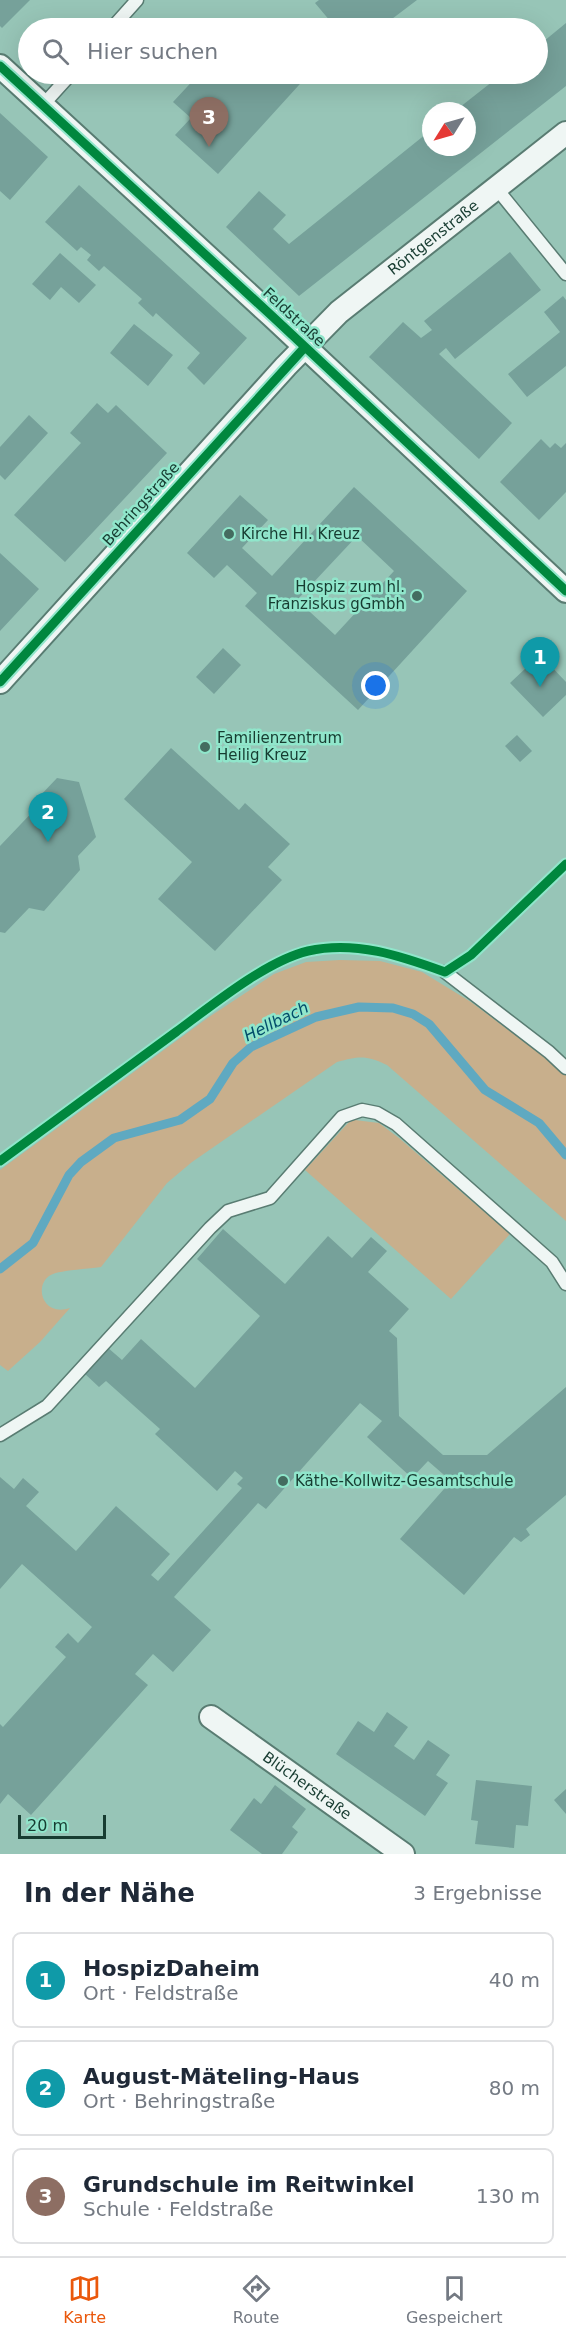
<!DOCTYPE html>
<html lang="de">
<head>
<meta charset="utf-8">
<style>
	:root { --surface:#fff; --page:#f2f2f3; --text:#1f2937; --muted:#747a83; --line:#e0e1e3; --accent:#ea580c }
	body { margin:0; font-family:"DejaVu Sans",sans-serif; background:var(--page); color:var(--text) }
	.compass { position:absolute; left:422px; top:102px; width:54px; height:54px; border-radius:50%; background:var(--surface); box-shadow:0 6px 24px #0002; rotate:233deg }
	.scale { position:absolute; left:18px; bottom:15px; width:88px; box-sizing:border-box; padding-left:6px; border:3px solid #173c31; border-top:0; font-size:16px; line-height:21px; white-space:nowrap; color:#173c31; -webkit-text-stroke:4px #90e6cb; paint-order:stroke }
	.you { position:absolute; left:376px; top:686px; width:21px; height:21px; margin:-15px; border:4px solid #fff; border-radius:50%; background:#1a73e8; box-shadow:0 0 0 9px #1a73e833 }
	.badge { display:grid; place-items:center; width:39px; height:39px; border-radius:50%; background:var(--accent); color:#fff; font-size:20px; font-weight:700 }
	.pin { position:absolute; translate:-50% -50px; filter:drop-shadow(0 2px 3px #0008) }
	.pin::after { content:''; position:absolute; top:32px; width:21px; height:18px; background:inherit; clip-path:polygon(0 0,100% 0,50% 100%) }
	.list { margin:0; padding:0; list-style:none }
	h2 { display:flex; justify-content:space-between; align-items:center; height:78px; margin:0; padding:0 24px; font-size:26px }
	h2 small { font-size:20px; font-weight:400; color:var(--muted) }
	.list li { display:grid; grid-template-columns:39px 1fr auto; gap:18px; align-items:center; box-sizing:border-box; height:96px; margin:0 12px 12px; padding:0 12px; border:2px solid var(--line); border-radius:9px }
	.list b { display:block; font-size:22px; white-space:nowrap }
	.list p { margin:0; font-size:20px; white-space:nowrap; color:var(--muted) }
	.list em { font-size:20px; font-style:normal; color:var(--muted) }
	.icon { flex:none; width:33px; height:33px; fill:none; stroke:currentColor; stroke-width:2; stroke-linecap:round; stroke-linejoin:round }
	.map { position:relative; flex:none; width:566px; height:1854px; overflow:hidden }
	.search { position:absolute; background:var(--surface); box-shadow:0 6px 24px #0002; left:18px; right:18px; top:18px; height:66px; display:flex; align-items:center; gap:15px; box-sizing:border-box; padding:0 21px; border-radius:33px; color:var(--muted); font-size:22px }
	.sheet { height:402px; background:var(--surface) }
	nav { display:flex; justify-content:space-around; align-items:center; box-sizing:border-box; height:84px; border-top:2px solid var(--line); background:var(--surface); font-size:16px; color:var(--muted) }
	nav a { display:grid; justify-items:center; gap:3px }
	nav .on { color:var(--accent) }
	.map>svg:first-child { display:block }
</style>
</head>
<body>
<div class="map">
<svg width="566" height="1854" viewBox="0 0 566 1854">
	<rect width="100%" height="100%" fill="#97c5b7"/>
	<!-- green -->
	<path fill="#c8af8c" d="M340,960L380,961L422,972L471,1002L566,1073V1221L387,1065C366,1055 359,1056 337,1062L192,1162L167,1183L101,1267C89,1269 57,1270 49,1276C34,1287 43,1317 70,1308L40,1342L8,1371L0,1365V1170L209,1017L274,974L306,962Z
		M355,1120L379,1123L399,1138L510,1234L451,1299L305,1170L349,1122Z"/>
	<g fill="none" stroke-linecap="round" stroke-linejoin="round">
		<!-- stream -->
		<path stroke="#5fa9c1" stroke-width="9" d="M0,1269L33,1243L69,1175L81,1162L114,1138L180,1120L210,1099L233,1063L251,1047L316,1017L359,1007L393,1008L413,1014L429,1024L485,1090L539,1123L566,1155"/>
	</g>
	<!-- building -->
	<path fill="#76a19a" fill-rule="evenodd" d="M0,0H30L2,28L0,26Z
		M319,0H417L380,28H336L315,3Z
		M566,23V86L299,296L226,227L259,191L286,215L273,229L289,244L431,130V147H467V111H455L502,74H538V46Z
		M199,74H309L218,174L175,135L191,118L173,102Z
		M0,113L48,157L10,200L0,191Z
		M79,185L247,338L204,385L187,368L200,353L156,313L153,317L138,303L142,299L104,266L99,271L87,260L91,255L81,247L77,251L45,222Z
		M510,252L541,290L455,359L446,348L439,354L512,423L479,459L369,357L403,322L421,338L432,330L424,321Z
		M60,253L96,285L79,303L61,287L50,300L32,284Z
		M563,296L566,300V366L527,397L508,374L560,332L544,312Z
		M134,324L173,355L148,386L110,353Z
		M97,403L108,413L116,405L167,453L65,562L14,515L81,443L70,433Z
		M29,415L48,433L5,480L0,475V447Z
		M541,439L550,448L555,443L561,448L566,443V492L539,520L500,482Z
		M354,487L467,591L358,710L245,606L257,593L227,565L214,578L187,553L240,495L268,520L242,548L272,576ZM357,536L394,571L335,635L297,600Z
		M0,553L39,589L0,631Z
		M223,648L241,665L214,694L196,677Z
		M546,661L566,682V695L543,717L510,683L528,666L535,672Z
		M517,735L532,751L520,762L505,746Z
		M171,748L239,810L245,803L290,844L268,867L282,880L215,951L158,899L192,862L124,799Z
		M57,778L79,782L96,837L78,856L80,870L44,911L29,908L5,933L0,932V846L40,804L38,798Z
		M223,1229L285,1284L328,1236L352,1258L371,1237L387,1251L368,1272L409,1309L389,1331L397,1338L399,1416L443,1455H487L566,1387V1495L526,1529L530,1535L521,1542L514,1537L464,1595L400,1539L451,1481L428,1461L412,1478L367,1437L382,1421L360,1403L266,1509L258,1503L174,1597L211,1630L173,1672L153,1654L135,1674L148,1685L31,1815L8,1794L0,1804V1724L3,1727L66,1657L55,1647L68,1633L78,1643L92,1627L22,1564L0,1589V1477L14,1489L23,1478L39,1492L26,1506L76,1551L116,1506L170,1554L151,1575L158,1581L242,1488L237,1484L243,1478L235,1471L217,1491L155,1434L160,1429L106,1381L99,1387L84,1373L107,1347L122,1360L141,1339L195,1388L260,1316L197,1259Z
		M387,1712L408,1727L394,1746L414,1760L428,1740L450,1755L436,1775L448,1783L425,1816L336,1754L358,1721L374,1732Z
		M476,1780L532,1786L528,1826L516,1825L514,1848L475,1844L478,1821L471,1820Z
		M275,1785L306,1809L292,1827L298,1832L282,1854H262L230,1830L254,1798L261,1804Z
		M566,1789V1814L554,1800Z"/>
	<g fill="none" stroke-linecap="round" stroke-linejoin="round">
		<!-- lane casing -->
		<g stroke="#597c72" stroke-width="15">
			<path id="lane" d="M112,28L137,0
				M42,106L71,74
				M497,189L566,274
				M445,972L549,1052L566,1068
				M0,1435L47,1406L210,1228L228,1211L270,1198L342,1117L362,1110L377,1113L396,1124L552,1262L566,1284"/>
		</g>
		<!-- street casing -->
		<g stroke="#597c72" stroke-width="26">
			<g id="street">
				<path d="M0,66L272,316L566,591"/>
				<path id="s1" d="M0,682L286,366L339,312L566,133"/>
				<path id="s2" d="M211,1717L403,1854"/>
			</g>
		</g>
		<!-- lane -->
		<use href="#lane" stroke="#eff6f4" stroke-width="12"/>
		<!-- street -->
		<use href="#street" stroke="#eff6f4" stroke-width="22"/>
		<!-- cycleway casing -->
		<g stroke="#90e6cb" stroke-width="13">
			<path id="cycleway" d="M0,66L272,316L566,591
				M0,682L305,347
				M0,1161C59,1118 117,1075 176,1032C211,1006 266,961 308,951C355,940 401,956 445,972L471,955L566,864"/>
		</g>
		<!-- cycleway -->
		<use href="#cycleway" stroke="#00873e" stroke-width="9"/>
	</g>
	<!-- markers -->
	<g fill="#446c60" stroke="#90e6cb" stroke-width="2">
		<circle cx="229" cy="534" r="6"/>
		<circle cx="417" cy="596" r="6"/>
		<circle cx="205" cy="747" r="6"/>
		<circle cx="283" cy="1481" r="6"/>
	</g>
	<g text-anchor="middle" stroke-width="5" stroke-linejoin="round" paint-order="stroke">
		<!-- street labels -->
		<g font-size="15" fill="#173c31" stroke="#90e6cb">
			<text dy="5" stroke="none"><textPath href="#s1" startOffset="622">Röntgenstraße</textPath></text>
			<text transform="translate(294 317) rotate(43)" y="5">Feldstraße</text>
			<text transform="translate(141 504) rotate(-48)" y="5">Behringstraße</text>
			<text dy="5" stroke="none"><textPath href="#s2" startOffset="118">Blücherstraße</textPath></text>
		</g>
		<!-- poi labels -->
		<g font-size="15" fill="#173c31" stroke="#90e6cb" text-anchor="start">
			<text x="241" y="539">Kirche Hl. Kreuz</text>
			<text x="405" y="592" text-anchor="end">Hospiz zum hl.<tspan x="405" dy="17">Franziskus gGmbh</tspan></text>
			<text x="217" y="743">Familienzentrum<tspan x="217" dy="17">Heilig Kreuz</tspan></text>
			<text x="295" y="1486">Käthe-Kollwitz-Gesamtschule</text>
		</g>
		<!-- water labels -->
		<g font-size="16" font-style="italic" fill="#024d6a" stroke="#90e6cb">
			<text transform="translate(276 1021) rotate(-26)" y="6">Hellbach</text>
		</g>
	</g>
</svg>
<svg class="compass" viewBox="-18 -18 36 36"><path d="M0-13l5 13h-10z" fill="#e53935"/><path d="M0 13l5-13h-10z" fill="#747a83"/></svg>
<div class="scale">20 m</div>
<div class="you"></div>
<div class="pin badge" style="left:540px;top:687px;background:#0f9aa8">1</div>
<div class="pin badge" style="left:48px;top:842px;background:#0f9aa8">2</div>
<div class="pin badge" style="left:209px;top:147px;background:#8d6e63">3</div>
<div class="search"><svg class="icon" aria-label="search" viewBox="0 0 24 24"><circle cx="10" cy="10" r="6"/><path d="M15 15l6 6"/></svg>Hier suchen</div>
</div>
<section class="sheet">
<h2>In der Nähe<small>3 Ergebnisse</small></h2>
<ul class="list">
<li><span class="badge" style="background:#0f9aa8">1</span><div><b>HospizDaheim</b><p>Ort · Feldstraße</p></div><em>40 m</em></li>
<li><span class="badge" style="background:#0f9aa8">2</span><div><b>August-Mäteling-Haus</b><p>Ort · Behringstraße</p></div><em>80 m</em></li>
<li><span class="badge" style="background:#8d6e63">3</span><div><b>Grundschule im Reitwinkel</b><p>Schule · Feldstraße</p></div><em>130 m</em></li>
</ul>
</section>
<nav>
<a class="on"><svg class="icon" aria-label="map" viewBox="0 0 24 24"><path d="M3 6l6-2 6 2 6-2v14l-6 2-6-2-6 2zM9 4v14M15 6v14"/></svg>Karte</a>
<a><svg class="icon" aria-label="directions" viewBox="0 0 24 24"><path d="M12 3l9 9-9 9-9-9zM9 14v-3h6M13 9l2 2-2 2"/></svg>Route</a>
<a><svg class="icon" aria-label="saved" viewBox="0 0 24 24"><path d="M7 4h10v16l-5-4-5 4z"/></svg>Gespeichert</a>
</nav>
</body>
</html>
